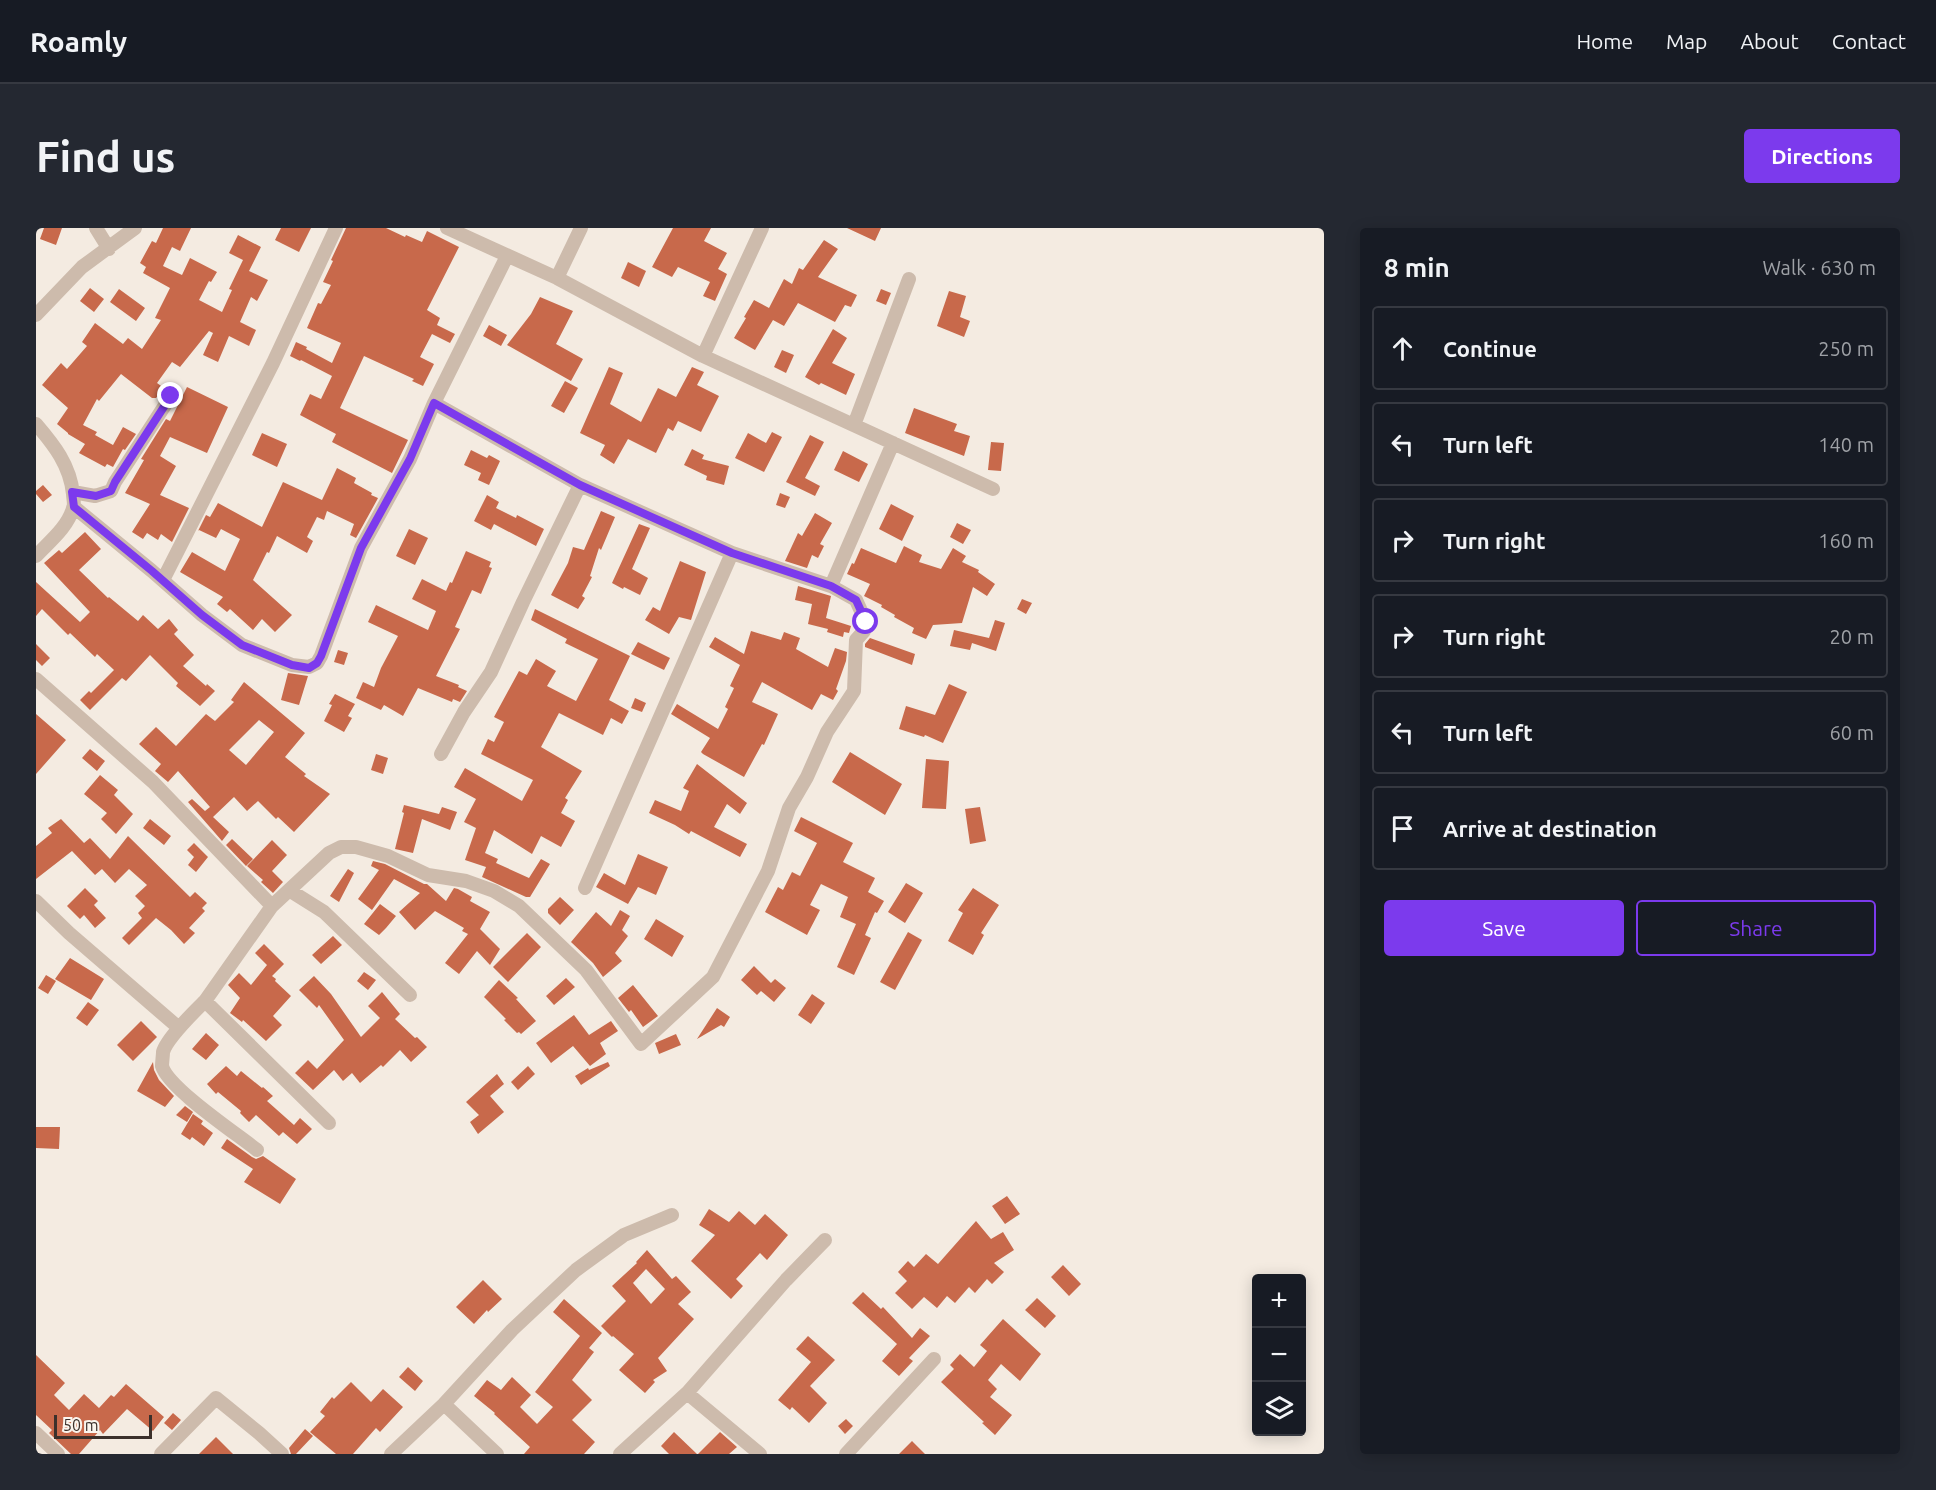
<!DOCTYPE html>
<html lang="en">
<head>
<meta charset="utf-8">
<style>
	:root { --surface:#171b24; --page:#242831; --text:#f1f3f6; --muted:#9ea1a6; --line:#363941; --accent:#7c3aed }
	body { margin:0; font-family:Ubuntu,sans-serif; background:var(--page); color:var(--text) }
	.controls { position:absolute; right:18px; bottom:18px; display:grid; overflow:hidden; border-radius:6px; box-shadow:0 3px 15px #0003 }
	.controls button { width:54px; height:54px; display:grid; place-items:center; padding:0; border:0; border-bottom:2px solid var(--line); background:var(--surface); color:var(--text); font:30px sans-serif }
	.scale { position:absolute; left:18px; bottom:15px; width:98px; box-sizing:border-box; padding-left:6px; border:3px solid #3b302b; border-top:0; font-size:16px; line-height:21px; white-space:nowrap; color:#3b302b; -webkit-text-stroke:4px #fbf5ee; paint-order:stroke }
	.stop { position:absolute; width:18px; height:18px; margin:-14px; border:4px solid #7c3aed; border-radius:50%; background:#fff }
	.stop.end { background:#7c3aed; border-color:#fff; box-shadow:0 2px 6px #0008 }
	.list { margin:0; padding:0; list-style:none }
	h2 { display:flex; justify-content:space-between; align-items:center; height:78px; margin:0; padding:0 24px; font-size:26px }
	h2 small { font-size:20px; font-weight:400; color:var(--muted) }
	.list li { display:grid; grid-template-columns:39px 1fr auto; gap:18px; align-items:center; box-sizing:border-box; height:84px; margin:0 12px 12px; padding:0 12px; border:2px solid var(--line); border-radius:6px }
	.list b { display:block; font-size:22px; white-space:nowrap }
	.list em { font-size:20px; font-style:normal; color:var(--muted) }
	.actions { display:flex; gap:12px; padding:18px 24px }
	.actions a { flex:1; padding:14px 0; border:2px solid var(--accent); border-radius:6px; text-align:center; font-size:21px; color:var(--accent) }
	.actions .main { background:var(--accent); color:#fff }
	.icon { flex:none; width:33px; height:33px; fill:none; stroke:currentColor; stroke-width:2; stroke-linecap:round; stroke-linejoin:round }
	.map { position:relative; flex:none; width:1288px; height:1226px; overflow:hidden; border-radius:6px }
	header { display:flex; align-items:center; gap:36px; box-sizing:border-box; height:84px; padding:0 30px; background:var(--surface); border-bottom:2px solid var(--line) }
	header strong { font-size:28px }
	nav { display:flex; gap:33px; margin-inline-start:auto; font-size:21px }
	.intro { display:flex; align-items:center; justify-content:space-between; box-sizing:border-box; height:144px; padding:0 36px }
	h1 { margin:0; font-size:42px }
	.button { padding:15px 27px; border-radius:6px; background:var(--accent); color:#fff; font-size:21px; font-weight:700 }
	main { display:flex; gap:36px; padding:0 36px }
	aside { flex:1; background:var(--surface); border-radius:6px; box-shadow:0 3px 15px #0003 }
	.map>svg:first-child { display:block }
</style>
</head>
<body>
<header>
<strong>Roamly</strong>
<nav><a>Home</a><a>Map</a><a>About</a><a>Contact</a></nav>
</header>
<div class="intro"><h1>Find us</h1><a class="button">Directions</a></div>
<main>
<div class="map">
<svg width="1288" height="1226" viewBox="0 0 1288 1226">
	<rect width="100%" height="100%" fill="#f4ebe1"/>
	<!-- building -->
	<path fill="#c8694b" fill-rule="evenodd" d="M8,0H26L20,17L4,11Z
		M127,0H155L144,23L136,19L127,38L146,47L154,30L181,44L175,54L173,53L163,72L186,84L196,62L193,61L207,32L193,25L202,7L225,19L213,43L232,52L221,73L215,69L204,94L220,102L213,118L193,108L182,134L167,127L177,105L173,103L144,139L136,134L121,155L128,160L120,170H116L85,146L63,173L61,171L47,197L61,204L59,207L77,217L87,199L100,206L89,222L87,221L77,239L71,236L69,239L43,225L49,216L32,206V205L21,196L32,180L6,157L25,135L31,141L51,118L46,114L59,95L87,116L92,110L106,121L125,92L119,90L134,60L107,45L110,39L104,35L116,13L120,15Z
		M245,0H275L263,24L239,12Z
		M310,0H350L369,9L370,7L386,14L391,3L423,19L391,82L404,90L401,97L419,106L414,115L396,106L384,129L398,136L387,158L376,153L378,151L328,128L304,180L372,212L356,245L296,214L300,206L264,187L274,166L285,171L296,148L265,132L264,133L254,128L260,114L271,119L270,121L296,135L305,115L271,100L282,75L285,76L295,57L287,54L297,33L295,32Z
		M637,0H675L668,13L691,25L682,41L691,46L679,73L667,68L674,54L642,39L636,49L616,39Z
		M811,0H845L839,13Z
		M788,12L802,21L782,49L821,67L815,79L809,77L799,94L762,75L748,98L737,92L719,122L698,110L710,90L708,89L718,72L733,80L748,51L756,56L763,40L767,42Z
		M592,34L610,43L603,59L585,50Z
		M54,60L68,71L58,84L44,73Z
		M83,61L109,80L100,93L74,74Z
		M845,61L855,65L850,77L840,73Z
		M913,63L930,68L924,89L934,93L928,109L901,98Z
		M504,69L537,83L520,116L547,131L535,153L471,117L495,86Z
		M453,97L471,107L465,118L447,108Z
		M797,101L811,110L796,135L819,146L810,167L785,155L783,157L769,149Z
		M746,122L758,127L750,145L738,139Z
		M573,139L587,145L574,176L605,194L622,160L640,169L656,139L668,144L661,157L683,168L665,204L642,193L637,203L632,200L620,225L592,211L578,236L564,227L569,217L544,205Z
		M529,153L542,160L528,185L515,178Z
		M151,159L192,179L171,225L134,209L124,228L140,238L124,267L153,280L136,314L125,306L122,312L111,305L107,311L96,304L114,276L89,265L108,232L105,231L130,191L134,193Z
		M878,180L921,196L918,203L934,208L928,228L869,205Z
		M736,204L746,209L728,244L699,230L712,205L730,215Z
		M226,205L251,216L241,239L216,227Z
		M774,207L788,214L769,250L784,258L779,268L750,254Z
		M955,214L968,215L965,243L952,242Z
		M656,221L668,227L666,231L693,238L688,257L670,252L671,248L648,237Z
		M435,222L451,230L453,227L464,233L453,257L442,252L445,245L428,237Z
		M807,223L832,236L823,254L798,242Z
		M301,240L320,250L318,255L336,265L335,267L342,270L341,272L320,310L314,307L318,296L291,283L288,292L281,289L271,309L277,313L271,325L241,308L233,325L231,324L217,352L256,387L239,404L226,391L217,402L194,381L191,384L181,376L187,369L144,344L156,324L189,343L204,311L185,301L180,310L163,302L162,303L170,287L174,289L182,275L226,299L247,254L286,272Z
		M7,257L16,267L7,274L0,266V263Z
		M744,265L754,269L749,280L740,277Z
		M451,267L463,274L460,280L480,290L481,287L508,301L500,318L458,296L455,302L438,293Z
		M855,276L878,288L866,313L843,301Z
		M565,283L579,289L565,322L563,320L554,348L556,349L546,368L549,370L542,381L515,367L532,335L537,319L548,322Z
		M779,285L796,295L784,316L788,318L782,330L776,327L771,340L749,333L762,305L766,308Z
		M921,295L935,302L927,316L914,309Z
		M603,296L614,300L596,341L612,350L604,367L588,359L587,361L576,355Z
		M373,301L392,310L379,337L360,328Z
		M49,304L65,321L43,342L72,370L73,369L102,393L107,387L122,401L133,391L142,402L138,406L158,427L147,438L170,458L171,456L179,463L164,478L140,458L142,455L114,427L90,453L86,450L54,482L44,472L53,463L55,465L78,442L61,426L59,429L34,405L32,407L6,381L0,388V354L44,394L54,384L8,335L23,322L26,325Z
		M868,318L886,327L883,334L905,341L917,320L930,328L926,334L943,342L942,344L959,356L951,368L937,359L926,395L897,397L890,411L876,405L878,400L858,389L859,387L845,379L846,377L828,368L834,356L811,346L816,335L818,336L825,320L860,335Z
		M430,323L455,334L453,339L456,340L445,366L436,362L419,399L424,401L400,448L423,457L422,459L431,463L424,474L417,471L416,474L382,460L367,488L348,477L345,482L320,470L327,454L338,459L345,440L362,408L332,394L340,377L392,402L400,383L376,371L386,351L410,363L414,354L416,355Z
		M644,333L670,344L655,392L643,389L633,406L609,392L617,379L624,383Z
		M762,358L795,368L790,390L815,398L813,405L808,404L807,409L791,404L792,401L772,396L776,376L759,372Z
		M986,371L996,375L990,386L981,381Z
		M499,381L594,428L573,472L593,483L586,496L575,490L567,507L523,485L505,519L546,543L529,570L532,572L525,585L539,593L525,619L505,608L496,626L458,602L449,625L462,631L460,635L493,650L505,631L514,636L494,669H490L446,649L450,639L429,632L440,600L428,594L440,571L418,559L429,540L486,573L497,552L445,526L452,511L458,514L468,494L458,489L483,443L491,447L500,431L520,443L511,458L540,473L562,431L529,415L531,411L495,392Z
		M959,392L969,395L960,423L936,415L934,422L914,418L918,402L953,410Z
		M715,403L745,412L748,404L764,410L760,421L792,439L799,420L811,424L810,433L800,461L802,463L797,472L785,466L776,482L726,454L716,474L742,486L728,517L726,516L708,549L667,526L665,524L674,510L635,486L641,476L682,501L692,481L689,479L698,460L694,458L704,437L673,419L679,409L708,426Z
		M834,410L879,426L876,437L829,419V416Z
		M602,414L634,430L628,442L595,426Z
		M0,416L14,430L6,438L0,432Z
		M302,422L312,425L308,437L298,434Z
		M252,445L272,448L263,477L245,472Z
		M208,454L269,505L249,529L270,546L268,548L294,566L258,604L242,589L240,591L222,573L211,583L198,569L177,589L193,604L186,613L152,574L156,571L169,583L174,579L142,543L132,554L119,543L125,536L103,516L120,499L140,518L170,486L179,493L198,474L195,472ZM223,492L238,504L210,537L193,522Z
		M913,456L931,464L907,515L889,507L888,509L863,501L870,478L899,487Z
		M299,466L319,476L312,488L316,490L308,504L288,493L296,477L293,476Z
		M599,470L610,475L606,484L595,480Z
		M0,486L30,512L0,546Z
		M54,521L69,533L61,543L46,530Z
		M814,524L866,556L849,587L796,554Z
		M340,526L352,530L347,546L335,542Z
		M890,531L913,533L910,581L886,580Z
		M661,536L711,575L704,586L691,576L678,599L711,616L704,629L655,603L653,606L639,597L613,585L619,572L645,583L653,563L647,560Z
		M64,547L82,562L78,567L97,586L80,606L65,591L71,585L48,566Z
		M368,577L403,586L406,579L421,584L414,602L386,591L377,625L359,621L368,585L366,584Z
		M944,579L950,613L934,616L929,581Z
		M765,589L817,615L807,634L839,650L832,664L848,673L841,685L839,684L829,707L835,710L818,747L801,739L820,696L804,689L812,669L785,656L774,677L784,682L771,707L729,684L742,659L747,662L756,644L764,648L781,615L758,603Z
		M25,591L48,615L54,610L74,631L92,608L154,669L159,664L171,675L166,680L169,683L153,700L159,705L148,716L135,702L120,690L93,717L86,710L106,690L102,685L109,678L99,668L111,657L93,641L79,655L66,641L59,647L36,623L0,651V618L16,605L12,600Z
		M114,591L135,608L128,617L107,600Z
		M196,611L217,631L210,638L190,617Z
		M236,612L251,627L236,643L247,654L237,665L225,654L227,652L211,638Z
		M158,615L172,629L160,644L152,637L158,629L151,622Z
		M602,626L632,639L620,667L602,659L592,676L560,659L568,645L589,657Z
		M337,633L349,636L388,656H391L410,673L418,660L422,661L436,669L434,673L454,684L444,701L464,721L454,737L441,723L423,746L409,735L432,706L426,703L428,700L399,683L379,702L363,684L384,665L358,651L336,682L322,671L343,642L335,638Z
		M312,641L318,645L303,674L294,668Z
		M870,655L887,665L869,695L852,684Z
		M49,660L62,673L58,677L70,690L59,700L48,687L44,691L31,678Z
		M937,660L963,677L945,705L948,707L937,727L912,713L927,685L922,682Z
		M524,669L538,682L524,697L512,685V681Z
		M344,676L360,688L350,700L343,707L328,696Z
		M584,682L594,688L586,702L592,708L579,725L586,733L567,749L557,735L535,714L560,684L575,698Z
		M620,691L648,708L636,729L608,711Z
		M872,704L886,712L859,762L844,754Z
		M491,705L505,719L472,754L457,739Z
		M297,708L306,717L285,736L276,727Z
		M228,716L248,736L236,748L240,751L239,753L255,768L237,788L246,797L230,813L207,792L206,794L194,785L204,770L192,757L203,745L215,757L231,737L219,725Z
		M34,730L68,751L55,772L19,751Z
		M718,738L735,755L739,751L750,760L738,774L725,763L721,767L705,752Z
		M328,744L340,752L332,762L321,753Z
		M10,747L20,753L12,766L2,760Z
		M278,748L295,766L325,809L344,790L332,778L346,764L364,786L359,791L379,810L381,809L391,819L375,834L364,822L347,839L345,837L324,855L316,845L307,853L298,842L277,862L259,845L272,832L281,841L308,812L283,777L281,780L263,762Z
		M530,750L539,759L518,777L510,768Z
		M463,752L482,770L480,771L500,793L485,806L483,804L481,805L468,792L470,791L448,769Z
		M597,757L622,788L607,799L595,782L593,784L582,770Z
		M776,766L789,775L775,796L762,787Z
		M52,774L63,782L51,798L40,790Z
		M681,780L694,789L688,799L685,797L661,811Z
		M538,787L553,807L575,793L582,803L564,815L570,826L554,838L537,818L515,835L500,815Z
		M105,793L121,809L97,833L81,817Z
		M170,805L183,817L170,832L156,821Z
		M640,806L645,817L623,826L619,815Z
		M117,834L118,842L123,852L138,868L129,879L101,863Z
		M572,834L574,838L545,857L539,848L552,840L553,842Z
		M190,838L201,848L205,843L226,860L227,859L237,868L231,873L258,897L264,890L276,901L261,916L247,904L243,908L220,887L213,894L204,885L205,883L182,864L180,866L171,856Z
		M492,838L499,846L482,862L475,854Z
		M461,846L468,856L454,868L468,884L442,906L434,894L443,887L430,874Z
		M149,878L157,884L151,894L140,887Z
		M157,886L167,893L165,896L177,905L168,918L156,909L154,912L145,906Z
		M0,899H24L23,921L0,920Z
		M191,911L216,929L220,931L227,928L260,951L244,976L208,954L217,941L185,920Z
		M971,968L984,986L969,996L956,978Z
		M673,981L693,994L703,983L719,997L729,986L752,1007L731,1032L724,1025L700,1051L707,1058L695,1071L655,1033L679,1007L663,997Z
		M940,993L955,1011L967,1004L978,1022L958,1035L968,1044L956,1056L951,1051L939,1065L933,1059L919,1075L911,1068L901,1080L888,1069L876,1081L859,1065L871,1053L862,1044L872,1033L878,1039L890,1026L902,1036Z
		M611,1022L636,1051L640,1048L655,1064L642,1076L658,1091L622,1130L631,1143L617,1152L619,1154L609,1165L583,1142L598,1126L577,1108L576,1109L565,1098L590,1073L576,1058L601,1035L600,1034ZM610,1041L629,1061L615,1076L597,1055Z
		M1027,1037L1045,1056L1033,1068L1015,1049Z
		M447,1052L466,1071L452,1084L451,1082L438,1096L420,1079Z
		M827,1064L845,1081L847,1079L876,1110L884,1100L894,1108L873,1130L877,1133L863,1148L846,1133L861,1116L816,1075Z
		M1001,1070L1020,1088L1009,1100L989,1082Z
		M528,1071L566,1105L553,1120L558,1124L536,1152L556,1172L536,1192L559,1214L548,1226H488L494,1219L458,1186L459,1185L438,1168L451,1152L465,1162L476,1149L495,1167L484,1179L501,1196L517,1179L499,1164L544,1108L517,1084Z
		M967,1091L1005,1126L984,1153L965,1136L952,1152L961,1161L954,1169L976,1187L959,1207L946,1195L948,1194L905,1154L918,1141L914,1137L924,1126L938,1139L951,1123L944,1117Z
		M772,1108L799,1132L774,1158L791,1175L773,1195L756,1179L754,1182L742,1172L775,1134L760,1121Z
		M0,1127L29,1155L18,1167L33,1182L48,1166L63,1180L75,1167L78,1169L90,1156L128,1189L117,1203L91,1181L67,1206L64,1202L43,1226H35L13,1205L16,1202L0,1187Z
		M372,1139L387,1153L379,1163L363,1149Z
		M315,1154L335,1174L347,1161L367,1179L344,1204L340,1200L317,1226H300L274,1204L289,1188L284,1184L296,1169L298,1171Z
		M137,1185L145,1192L136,1202L128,1195Z
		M810,1191L817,1198L809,1206L802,1198Z
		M269,1201L277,1208L260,1226H255L253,1220Z
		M638,1204L661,1226H633L625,1218Z
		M684,1204L701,1219L693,1226H662Z
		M180,1209L197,1226H163Z
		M876,1213L889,1226H863Z"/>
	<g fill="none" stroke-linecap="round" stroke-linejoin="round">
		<!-- minor -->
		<path stroke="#cdbbac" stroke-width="14" d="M60,0L73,21
			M411,0L521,50L667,128L957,261
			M521,50L545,0
			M0,87L46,39L99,0
			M667,128L726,0
			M0,196C18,217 34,237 37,266C37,270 39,276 37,280C32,299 13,314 0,328
			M818,197L873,51
			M37,264L59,268L75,263L79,254L135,168
			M38,279L116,343L166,387L206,417L256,437L273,439L281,435L285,428L325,320L374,231L398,175L471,28
			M127,352L237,135L300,0
			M795,358L857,215
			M0,451L117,554L236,678
			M405,526L428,484L455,444L487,374L544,257
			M549,660L696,325
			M253,662L288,684L374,767
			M0,673L33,705L143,800
			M169,773L236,678L293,625L305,619H320L352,628L392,647L430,653L458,663L483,678L550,742L605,816L677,749L732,643L753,580L771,549L791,504L818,463L820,412L828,403L830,394L820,372L795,358L696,325L544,257L398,175
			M221,922C201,906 132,860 126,838C126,835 127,827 127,824C131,810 158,784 169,773L293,895
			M651,1165L750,1052L789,1012
			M408,1176L461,1226
			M0,1205L22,1226
			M125,1226L180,1170L223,1205L246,1226
			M355,1226L408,1176L476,1102L540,1042L588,1007L636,987
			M584,1226L651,1165L724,1226
			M810,1226L898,1131"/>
	</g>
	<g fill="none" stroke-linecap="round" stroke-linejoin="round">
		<!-- route -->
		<path stroke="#7c3aed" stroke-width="8" d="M135,168L79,254L75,263L60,268L36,264L38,279L116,343L166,387L206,417L256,437L273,440L281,435L285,428L325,320L374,231L398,175L544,257L696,325L795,358L820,372L830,394"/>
	</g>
</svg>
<div class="controls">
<button>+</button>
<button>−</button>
<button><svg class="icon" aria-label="layers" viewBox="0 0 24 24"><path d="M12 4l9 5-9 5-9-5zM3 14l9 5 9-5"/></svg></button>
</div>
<div class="scale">50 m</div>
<div class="stop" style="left:830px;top:394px"></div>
<div class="stop end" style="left:135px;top:168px"></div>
</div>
<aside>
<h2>8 min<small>Walk · 630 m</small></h2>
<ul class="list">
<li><svg class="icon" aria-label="ahead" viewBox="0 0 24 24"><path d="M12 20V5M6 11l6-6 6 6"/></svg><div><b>Continue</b></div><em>250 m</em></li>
<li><svg class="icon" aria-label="left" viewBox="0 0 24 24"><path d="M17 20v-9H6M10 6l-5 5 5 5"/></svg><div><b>Turn left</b></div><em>140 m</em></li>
<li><svg class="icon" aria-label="right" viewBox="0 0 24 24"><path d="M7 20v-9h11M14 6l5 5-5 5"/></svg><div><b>Turn right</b></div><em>160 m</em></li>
<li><svg class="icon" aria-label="right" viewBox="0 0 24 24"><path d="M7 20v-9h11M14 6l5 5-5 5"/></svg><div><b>Turn right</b></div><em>20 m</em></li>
<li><svg class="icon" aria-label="left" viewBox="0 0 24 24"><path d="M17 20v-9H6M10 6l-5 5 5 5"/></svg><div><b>Turn left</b></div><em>60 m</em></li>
<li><svg class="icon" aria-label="arrive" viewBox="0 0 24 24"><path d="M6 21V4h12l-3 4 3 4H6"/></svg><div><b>Arrive at destination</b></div></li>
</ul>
<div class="actions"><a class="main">Save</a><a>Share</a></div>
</aside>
</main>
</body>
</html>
